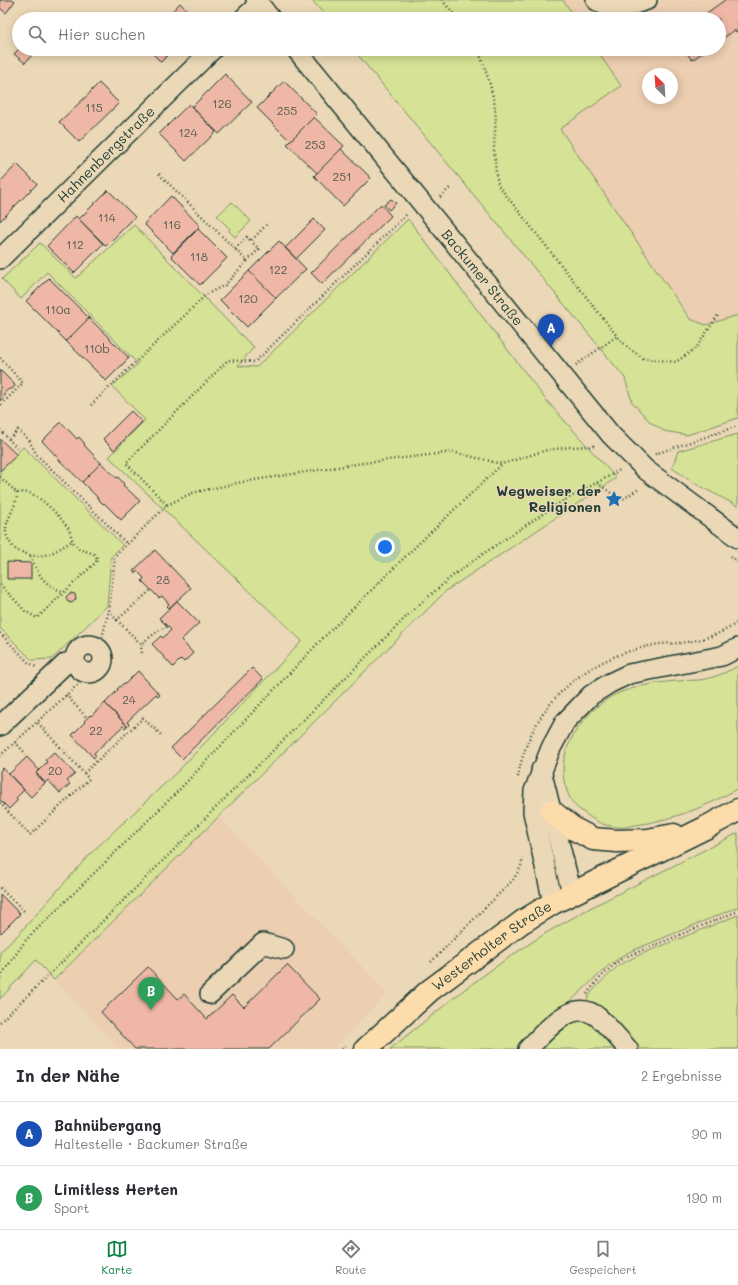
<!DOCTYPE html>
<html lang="de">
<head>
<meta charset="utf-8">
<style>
	:root { --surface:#fff; --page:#f7f7f7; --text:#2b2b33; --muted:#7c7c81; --line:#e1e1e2; --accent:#0b8043 }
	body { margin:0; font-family:Mali,sans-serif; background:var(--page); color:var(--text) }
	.compass { position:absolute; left:642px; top:68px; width:36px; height:36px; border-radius:50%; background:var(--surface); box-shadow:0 2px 10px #0003; rotate:335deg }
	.you { position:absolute; left:385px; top:547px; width:14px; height:14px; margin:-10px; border:3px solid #fff; border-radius:50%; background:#1a73e8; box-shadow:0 0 0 6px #1a73e833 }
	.badge { display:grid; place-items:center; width:26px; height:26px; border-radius:50%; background:var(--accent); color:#fff; font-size:13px; font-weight:700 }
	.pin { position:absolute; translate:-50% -33px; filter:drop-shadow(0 1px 2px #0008) }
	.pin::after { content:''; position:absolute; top:21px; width:14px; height:12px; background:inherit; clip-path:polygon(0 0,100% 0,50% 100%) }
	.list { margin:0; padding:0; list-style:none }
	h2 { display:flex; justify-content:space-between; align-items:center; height:52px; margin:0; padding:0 16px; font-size:17px }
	h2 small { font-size:13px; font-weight:400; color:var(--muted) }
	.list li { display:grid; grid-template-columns:26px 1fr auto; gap:12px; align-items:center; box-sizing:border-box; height:64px; padding:0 16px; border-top:1px solid var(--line) }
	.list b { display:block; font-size:15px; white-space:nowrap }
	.list p { margin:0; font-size:13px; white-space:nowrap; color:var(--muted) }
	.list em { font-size:13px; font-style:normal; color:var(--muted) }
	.icon { flex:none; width:22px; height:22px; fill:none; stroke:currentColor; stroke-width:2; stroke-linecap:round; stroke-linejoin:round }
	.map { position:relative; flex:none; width:738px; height:1049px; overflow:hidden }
	.search { position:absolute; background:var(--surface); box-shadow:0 2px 10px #0003; left:12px; right:12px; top:12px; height:44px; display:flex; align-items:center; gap:10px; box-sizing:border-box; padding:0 14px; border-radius:22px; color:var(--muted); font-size:15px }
	.sheet { height:180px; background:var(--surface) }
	nav { display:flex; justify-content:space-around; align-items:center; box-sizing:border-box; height:56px; border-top:1px solid var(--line); background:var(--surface); font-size:11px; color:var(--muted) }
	nav a { display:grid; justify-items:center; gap:2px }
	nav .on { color:var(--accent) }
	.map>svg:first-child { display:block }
</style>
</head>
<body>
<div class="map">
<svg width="738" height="1049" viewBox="0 0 738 1049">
	<rect width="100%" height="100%" fill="#ebd8b6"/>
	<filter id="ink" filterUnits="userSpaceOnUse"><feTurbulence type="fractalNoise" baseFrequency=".025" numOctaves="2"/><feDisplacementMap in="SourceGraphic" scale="8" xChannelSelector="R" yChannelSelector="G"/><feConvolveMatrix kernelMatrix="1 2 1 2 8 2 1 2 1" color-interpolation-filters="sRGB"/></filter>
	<g filter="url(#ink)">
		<!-- built -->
		<path fill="#ecceb1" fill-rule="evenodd" d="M333,0H738V357L649,390L372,49H719V19H348ZM648,74H672V98H648Z
			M219,817L387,993L334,1049H120L54,980Z"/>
		<!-- green -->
		<path fill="#d6e295" stroke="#7a9064" d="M312,0H563L576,19H328Z
			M353,49H596L621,86L560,129L690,319L706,325L738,315V418L687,435L664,431L650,422L632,402L625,378Z
			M232,202L251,221L235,237L229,231L230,229L217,216Z
			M408,219L546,400L616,478L447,590L54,980L36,960L0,999V952L17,936L90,854L177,772L302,641L109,457L145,420L112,386L138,364L47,272L21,299L2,279L40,243L76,278L134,225L243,337L254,347L238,366L257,367Z
			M738,434V506L694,483L672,468L678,451Z
			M23,447L123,545L111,557L107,606L52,659L32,660L0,628V471Z
			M738,666V788C708,807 671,820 636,825C630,826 624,828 618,827C603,826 595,821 583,812C575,807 570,800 567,791C553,755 579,719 607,699C623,688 658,682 677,681C688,680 700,681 710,678C720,675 729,671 738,666Z
			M738,833V907L629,952L608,966L520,1049H390L465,989L505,960L546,933L590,908Z
			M738,915V1049H634L585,1003L590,994L600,983L619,965L639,955Z
			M588,1018L623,1049H534L560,1023Z"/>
		<!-- building -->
		<path fill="#efb7a6" stroke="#1f3d34" d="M0,0H14L15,1L6,13L0,8Z
			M725,0H738V31L736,32L735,30L719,41V19H698Z
			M180,3L196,19H165Z
			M19,49H27L33,54L25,63L14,54Z
			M148,49H174L161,62Z
			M684,49H708L692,60Z
			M225,74L252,102L219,134L192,107Z
			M284,81L317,114L290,141L257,108Z
			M99,83L119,103L79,142L59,122L91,92H90Z
			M189,104L216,132L186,161L159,134Z
			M314,117L344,146L317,173L287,144Z
			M341,149L371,178L343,206L314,176Z
			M17,164L37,184L0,221V182Z
			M108,190L135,217L106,246L79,219Z
			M171,196L200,226L173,253L144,224Z
			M391,199L396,203L389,210L384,205Z
			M381,204L391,216L322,284L311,273Z
			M76,216L103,244L74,273L47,246Z
			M314,219L325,230L296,259L285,248Z
			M198,229L227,258L200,285L171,256Z
			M279,241L306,269L276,298L249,271Z
			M249,271L276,298L247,327L220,300Z
			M49,278L89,318L66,341L26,301Z
			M89,318L129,358L106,381L66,341Z
			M0,370L14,384L15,386L12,389H9L4,393V397L0,401Z
			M131,411L142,422L114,450L103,439Z
			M61,422L77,439L79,437L85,444L84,445L101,463L82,482L57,458H58L42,441Z
			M0,439L17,455L0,471Z
			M101,463L117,478L118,477L124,484L123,485L140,501L121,520L104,503L103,504L97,498V497L82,482Z
			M155,550L191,588L169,608L167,606L169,604L162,596L159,598L142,581L144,578L137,571L135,573L133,571Z
			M7,562L31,563V579H7Z
			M70,593L75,594L76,599L72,603L68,602L66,597Z
			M177,601L199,623L181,640L193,653L184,662L181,659L173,667L152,644L161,636L163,638L171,630L159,618Z
			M252,668L263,679L182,759L171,748Z
			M138,671L160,695L158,697L156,694L127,722L129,724L127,726L105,703L118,690L117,689L124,683L125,684Z
			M105,703L127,726L125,728L123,726L94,753L96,756L94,758L72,735L85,722L84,721L90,715L91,716Z
			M54,752L75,774L67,781L70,784L60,793L48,780L45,783L36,773L47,762L45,760Z
			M27,757L39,770L36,773L45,783L31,797L9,774Z
			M3,768L24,790L16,798L18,800L9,809L0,800V771Z
			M0,894L20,914L1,933L0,932Z
			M287,965L320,999L269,1049H135L101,1012L148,967L178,999L184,994L207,1019L232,995L244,1007Z"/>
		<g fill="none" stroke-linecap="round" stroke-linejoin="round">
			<!-- minor casing -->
			<g stroke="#1f3d34" stroke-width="22">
				<g id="minor">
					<path d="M256,0L271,19"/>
					<path d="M596,0L602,4L622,8L647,0"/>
					<path d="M243,19L259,4"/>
					<path id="s1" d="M296,49L611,435L646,470L738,538"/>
					<path id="s2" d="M0,259L213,49"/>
					<circle cx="89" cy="659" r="14"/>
					<path d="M0,726L66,663L75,661"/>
					<path d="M541,770L572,894"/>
					<path d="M553,903L533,812L534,791L551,748L565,722L591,695L610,683L629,674L722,656L738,648"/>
					<path d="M210,994L263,943L284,949"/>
					<path d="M528,1049C545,1032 573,995 599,1018C609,1027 619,1039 628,1049"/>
				</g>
			</g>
			<!-- major casing -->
			<g stroke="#1f3d34" stroke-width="25">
				<g id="major">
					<path d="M551,811L574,829L593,839L617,841L648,840L674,835"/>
					<path id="s3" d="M366,1049L429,991L522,922L553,903L705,828L738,810"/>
				</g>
			</g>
			<!-- path -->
			<path stroke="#1f3d34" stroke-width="2.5" stroke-dasharray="1 3" stroke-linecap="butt" d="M442,0L458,19
				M478,49C484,66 491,84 494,102C497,116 495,131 494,145C494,158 496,172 498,185L617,336
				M440,197L450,188
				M235,249L247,237L251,241L268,223
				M247,261L259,249L251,241
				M0,358L23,383L0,406
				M576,365L617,336L628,348L643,358L676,362L696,348L718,315
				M91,405L207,294L225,285L247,261L157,172
				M0,430L18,449
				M9,439L18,430L29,440L36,454L127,544
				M655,454L738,426
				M0,477L17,493C22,492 28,492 32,494C44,500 61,517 68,528C71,532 71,538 73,542C74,544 77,548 79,549C85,552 100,552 96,562L37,618L25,611L0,584
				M597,483L621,500L639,489
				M17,493C17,506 8,515 6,528C5,534 8,540 12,545C15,550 18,551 24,553C43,561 56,551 72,541
				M167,505L192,493L242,482L363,463L453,452L502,464
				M30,556C40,576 42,584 64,592
				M731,556L738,562
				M109,610L117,620L151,590
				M117,620L141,644L158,631L167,626
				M0,633L28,662L36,667
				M141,644L142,654
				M99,649L109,610L115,556L167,505L126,463L228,360L255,362L408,213
				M66,695L87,718
				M15,742L26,754
				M0,756L85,678
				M84,773L143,718L161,735
				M518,777C530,705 584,658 654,645C662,643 671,644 679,643C699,641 721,635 738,622
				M0,803L30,835L89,779L37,722
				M0,888L24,911
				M431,962L513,880C517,873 523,866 522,858
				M0,977L26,940L178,791L322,639L412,550L502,464L547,450L571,447L595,446
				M587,994C597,980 609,968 623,958L738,911
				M0,1022L49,975L413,610L456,573L490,549L556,505L620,470
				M342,1049L347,1044"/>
			<!-- minor -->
			<use href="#minor" stroke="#ebd8b6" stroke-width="19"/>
			<!-- major -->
			<use href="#major" stroke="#fddcac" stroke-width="22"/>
		</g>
	</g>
	<!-- icons -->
	<defs>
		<g id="sight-bare" transform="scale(1.38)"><path d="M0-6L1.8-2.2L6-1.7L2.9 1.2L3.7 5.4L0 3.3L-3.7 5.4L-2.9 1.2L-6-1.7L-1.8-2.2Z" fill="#1f6fb2" stroke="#ebd8b6" stroke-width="2.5" paint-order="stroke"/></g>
	</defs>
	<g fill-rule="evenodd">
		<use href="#sight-bare" x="614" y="499"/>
	</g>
	<g text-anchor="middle" stroke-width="3" stroke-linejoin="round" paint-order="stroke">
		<!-- number labels -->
		<g font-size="12" fill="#535c50">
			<text x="222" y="108">126</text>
			<text x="94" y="112">115</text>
			<text x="287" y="115">255</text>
			<text x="188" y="137">124</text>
			<text x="315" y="149">253</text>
			<text x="342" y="181">251</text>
			<text x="107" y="222">114</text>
			<text x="172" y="229">116</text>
			<text x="75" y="249">112</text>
			<text x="199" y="261">118</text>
			<text x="278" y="274">122</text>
			<text x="248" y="303">120</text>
			<text x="58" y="314">110a</text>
			<text x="97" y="353">110b</text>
			<text x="163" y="584">28</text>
			<text x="129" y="704">24</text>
			<text x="96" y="735">22</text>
			<text x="55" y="775">20</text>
		</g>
		<!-- street labels -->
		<g font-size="14" fill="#1f3d34" stroke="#ebd8b6">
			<text dy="5" stroke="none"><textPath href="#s2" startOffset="149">Hahnenbergstraße</textPath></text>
			<text dy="5" stroke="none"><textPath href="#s1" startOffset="295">Backumer Straße</textPath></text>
			<text dy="5" stroke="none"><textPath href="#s3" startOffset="163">Westerholter Straße</textPath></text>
		</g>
		<!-- poi labels -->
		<g font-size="14" font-weight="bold" fill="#1f3d34" stroke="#ebd8b6" text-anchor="end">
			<text x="601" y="496">Wegweiser der<tspan x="601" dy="16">Religionen</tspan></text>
		</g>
	</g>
</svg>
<svg class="compass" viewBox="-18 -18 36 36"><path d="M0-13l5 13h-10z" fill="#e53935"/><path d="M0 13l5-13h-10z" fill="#7c7c81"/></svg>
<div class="you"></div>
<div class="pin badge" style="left:551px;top:347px;background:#1a4fb4">A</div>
<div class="pin badge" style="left:151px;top:1010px;background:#2e9e5b">B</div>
<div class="search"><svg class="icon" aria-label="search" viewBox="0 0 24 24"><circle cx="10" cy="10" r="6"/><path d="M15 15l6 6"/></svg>Hier suchen</div>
</div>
<section class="sheet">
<h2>In der Nähe<small>2 Ergebnisse</small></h2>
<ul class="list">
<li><span class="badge" style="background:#1a4fb4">A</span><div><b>Bahnübergang</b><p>Haltestelle · Backumer Straße</p></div><em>90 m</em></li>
<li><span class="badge" style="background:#2e9e5b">B</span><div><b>Limitless Herten</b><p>Sport</p></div><em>190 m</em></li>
</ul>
</section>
<nav>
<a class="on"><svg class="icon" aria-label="map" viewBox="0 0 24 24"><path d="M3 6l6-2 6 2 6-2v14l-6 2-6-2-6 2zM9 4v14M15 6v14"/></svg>Karte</a>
<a><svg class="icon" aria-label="directions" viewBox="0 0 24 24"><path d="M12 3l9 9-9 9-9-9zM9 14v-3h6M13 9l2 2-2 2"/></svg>Route</a>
<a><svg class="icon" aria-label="saved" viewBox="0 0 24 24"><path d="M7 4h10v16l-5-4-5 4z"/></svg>Gespeichert</a>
</nav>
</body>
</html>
